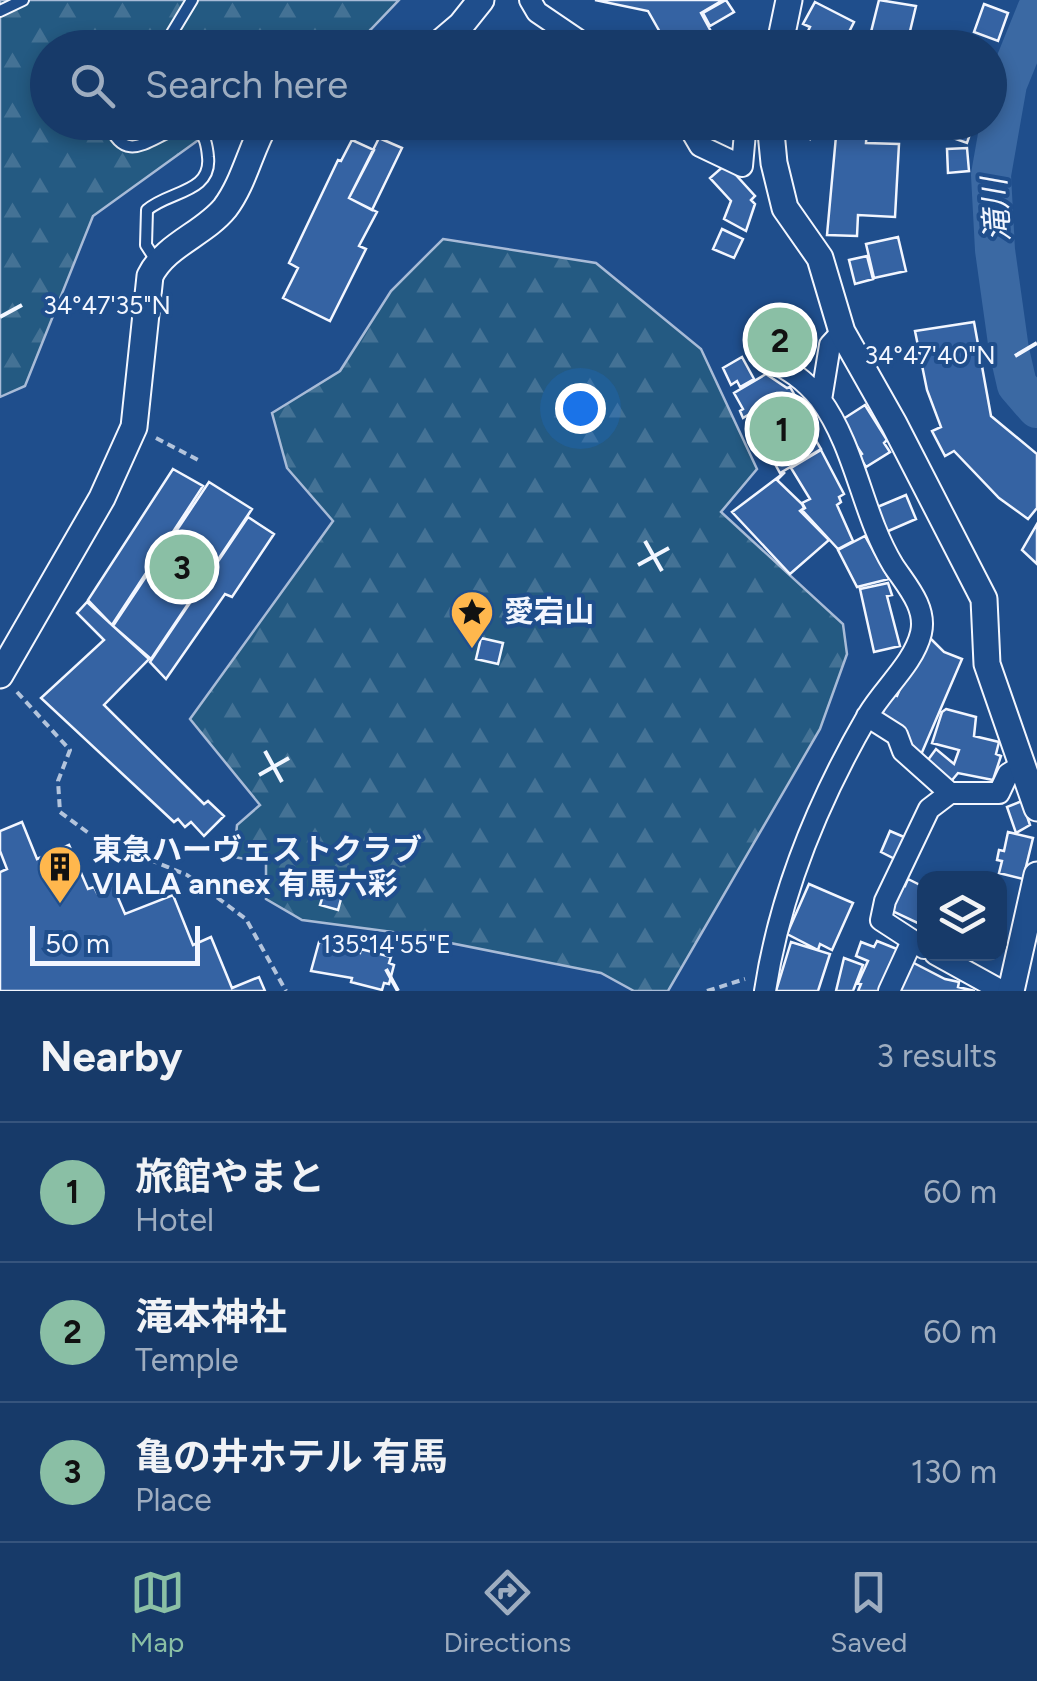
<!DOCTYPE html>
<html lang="en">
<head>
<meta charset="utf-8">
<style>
	:root { --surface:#173a69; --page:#20416f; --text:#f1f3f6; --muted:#9eadc0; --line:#36547d; --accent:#8abfa5 }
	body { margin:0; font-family:Figtree,"Noto Sans JP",sans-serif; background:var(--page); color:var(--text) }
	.controls { position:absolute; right:30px; bottom:30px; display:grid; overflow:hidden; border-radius:20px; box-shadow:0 5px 15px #0003 }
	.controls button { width:90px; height:90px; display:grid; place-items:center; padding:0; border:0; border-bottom:2px solid var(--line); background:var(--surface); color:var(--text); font:50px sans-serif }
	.scale { position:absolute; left:30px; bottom:25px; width:170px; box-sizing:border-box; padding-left:10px; border:5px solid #f2f6ff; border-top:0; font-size:28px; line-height:35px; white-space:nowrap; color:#f2f6ff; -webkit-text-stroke:8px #1f4e8c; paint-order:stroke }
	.you { position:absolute; left:580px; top:408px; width:35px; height:35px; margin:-25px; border:8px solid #fff; border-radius:50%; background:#1a73e8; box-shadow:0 0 0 15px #1a73e833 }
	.badge { display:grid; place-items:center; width:65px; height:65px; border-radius:50%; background:var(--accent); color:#111; font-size:32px; font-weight:700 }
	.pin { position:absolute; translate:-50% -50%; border:5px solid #fff; box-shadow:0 2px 10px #0006 }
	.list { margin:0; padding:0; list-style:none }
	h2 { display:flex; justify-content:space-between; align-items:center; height:130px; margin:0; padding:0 40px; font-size:42px }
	h2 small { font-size:32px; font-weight:400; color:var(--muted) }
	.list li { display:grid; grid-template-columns:65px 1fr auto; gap:30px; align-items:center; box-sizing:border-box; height:140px; padding:0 40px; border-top:2px solid var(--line) }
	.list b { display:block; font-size:38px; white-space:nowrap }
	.list p { margin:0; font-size:32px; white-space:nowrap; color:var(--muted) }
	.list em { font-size:32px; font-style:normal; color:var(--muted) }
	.icon { flex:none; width:55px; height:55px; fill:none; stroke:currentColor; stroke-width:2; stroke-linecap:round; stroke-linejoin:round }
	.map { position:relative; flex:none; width:1037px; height:991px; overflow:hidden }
	.search { position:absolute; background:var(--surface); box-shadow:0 5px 15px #0003; left:30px; right:30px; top:30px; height:110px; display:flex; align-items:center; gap:25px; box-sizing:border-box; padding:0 35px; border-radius:55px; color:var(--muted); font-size:38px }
	.sheet { height:550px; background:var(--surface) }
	nav { display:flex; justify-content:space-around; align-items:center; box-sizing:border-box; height:140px; border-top:2px solid var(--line); background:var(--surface); font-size:28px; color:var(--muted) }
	nav a { display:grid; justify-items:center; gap:5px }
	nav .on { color:var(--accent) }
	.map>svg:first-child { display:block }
</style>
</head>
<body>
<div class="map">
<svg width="1037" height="991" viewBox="0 0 1037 991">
	<defs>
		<pattern id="forest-firs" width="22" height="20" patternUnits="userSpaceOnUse" patternTransform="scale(2.5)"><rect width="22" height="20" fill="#245a82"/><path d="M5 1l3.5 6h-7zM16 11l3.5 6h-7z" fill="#447295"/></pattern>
	</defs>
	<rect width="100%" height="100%" fill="#1f4e8c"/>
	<!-- forest -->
	<path fill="url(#forest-firs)" stroke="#a8bbd7" stroke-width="2.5" d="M0,0H399L354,47L48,48V122L222,123L93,216L25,386L0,397Z
		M443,239L596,263L701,349L757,469L721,512L843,624L847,654L820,729L668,991H634L601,973L400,933L302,920L266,899V863L234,857L237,825L260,805L190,719L333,521L287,468L272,413L340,371L391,291Z"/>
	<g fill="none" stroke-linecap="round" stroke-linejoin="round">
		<!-- river -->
		<path stroke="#3b69a3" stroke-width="40" d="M1037,10L1007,84L991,175L995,250L1009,350L1017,385L1037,408"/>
	</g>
	<!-- building -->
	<path fill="#3563a3" stroke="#f2f6ff" stroke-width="2.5" d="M595,0H723L701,13L720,48H669L648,11Z
		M726,0L734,12L710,26L703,13Z
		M879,0L916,6L906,48L868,44Z
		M815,2L854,22L849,32L854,35L848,48H821L804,39L810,27L803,24Z
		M984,4L1008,13L998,41L974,32Z
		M785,122H817L810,139L783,127Z
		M875,122H900V136L874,134Z
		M951,122H974L967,143L947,136Z
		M837,125L867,127L866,143L899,144L895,217L858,215L857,236L827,235Z
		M379,138L402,148L372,210L349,198Z
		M352,140L374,150L349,198L377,212L359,246L366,249L330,321L283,298L298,268L289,263L338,160L341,161Z
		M967,148L969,171L948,173L947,149Z
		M726,164L755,196L751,200L755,204L746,231L724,219L731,201L710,178Z
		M722,229L743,239L734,258L713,249Z
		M898,237L906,271L874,278L866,244Z
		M867,256L873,279L855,284L849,260Z
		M974,322L991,416L1037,454V508L1028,519L999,498L954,451L945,456L932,431L941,427L927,390L915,331Z
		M742,357L754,379L740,387L737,381L731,385L723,368Z
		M766,374L787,388L790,387L802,408L793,414L795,418L801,415L821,449L780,473L748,415L743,418L740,411L743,409L734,393Z
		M865,405L887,440L884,443L890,452L866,467L859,456L862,454L840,421Z
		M821,450L844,494L839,497L841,502L837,505L853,541L838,549L802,510L805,508L802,503L810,499L791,468Z
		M173,469L203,486L112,625L88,600Z
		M785,472L777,480L802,504L804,508L800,511L829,540L790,574L732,512Z
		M209,482L252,509L151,659L113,626Z
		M906,495L916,519L886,532L875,508Z
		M248,517L274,534L232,597L225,594L166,679L150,662Z
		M1037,524V564L1022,550Z
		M865,536L889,579L857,587L838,550Z
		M888,583L892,595L887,596L900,646L874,652L860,589Z
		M87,602L149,659L104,705L204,804L208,801L224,816L204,836L191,822L185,827L178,819L174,822L41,698L104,640L77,613Z
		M929,637L944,652L962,659L920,757L880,718L892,694L897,696L912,661Z
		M481,638L503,643L498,664L476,659Z
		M946,709L976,717L974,736L999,742L996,754L1001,756L993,780L958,773L948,785L925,764L936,749L954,764L959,750L932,743L942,712Z
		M1022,801L1030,825L1016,833L1007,807Z
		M22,822L37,859L69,845L88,889L94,887L97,893L113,886L125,914L173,895L193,945L211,937L232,988L259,977L265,991H0V872L7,869L0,851V831Z
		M890,831L904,837L895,859L881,852Z
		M1008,832L1033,838L1023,879L999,873L1002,861L997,860L999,850L1004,851Z
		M908,879L924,887V926L890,910L902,884L905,886Z
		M327,883L344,888L338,910L320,905Z
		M809,884L853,903L832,950L820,944L818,950L787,934Z
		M877,941L897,949L882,991H858L861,984L858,983L868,961L856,956L861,942L874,947Z
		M319,942L360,953L361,949L391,957L389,963L394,965L389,984L384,983L382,990L351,982L352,978L311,971Z
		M791,942L830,954L818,991H776Z
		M844,958L863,965L853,991H836Z
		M908,960L945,979L959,982L958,987L975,991H893Z"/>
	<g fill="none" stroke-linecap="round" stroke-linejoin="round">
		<!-- service casing -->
		<g stroke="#f2f6ff" stroke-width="14">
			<path id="service" d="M0,11L23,0
				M163,48L192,0
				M108,122C129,178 162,119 198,127C205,137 207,145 208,157C212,193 168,191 147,210L146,245L157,262"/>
		</g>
		<!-- minor casing -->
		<g stroke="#f2f6ff" stroke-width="24">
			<path id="minor" d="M530,0L537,12L590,48
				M686,122L700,146L742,166L746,122
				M821,400L830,345L842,332
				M867,716L897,735L903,751L950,793H999L1008,774L1022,765
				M924,948L881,920L885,901L929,809L950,793
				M935,954L1002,991
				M765,991C780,893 818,801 868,715C883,689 914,663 921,633C927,607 906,585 893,565C862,514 856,448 820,399C804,379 788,369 766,358
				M889,991L912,941"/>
		</g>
		<!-- tertiary casing -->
		<g stroke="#f2f6ff" stroke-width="29">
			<path id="tertiary" d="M434,48L461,25L481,0
				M779,48L789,0
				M770,122L774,163L785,208L820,258L842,332L894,424L984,599L987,664L1037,808
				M0,675L102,498L134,427L150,276C165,245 204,234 225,208C244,183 250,150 266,122
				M1011,991L1037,875"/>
		</g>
		<!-- path -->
		<path stroke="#b3c4dc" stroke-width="4" stroke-dasharray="8 5" stroke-linecap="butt" d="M156,438L200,461
			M17,692L70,750L58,781L60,812L117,854L143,857L187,875L246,919L286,991
			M707,991L745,979"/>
		<!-- service -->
		<use href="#service" stroke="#1f4e8c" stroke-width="10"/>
		<!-- minor -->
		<use href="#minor" stroke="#1f4e8c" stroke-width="20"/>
		<!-- tertiary -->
		<use href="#tertiary" stroke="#1f4e8c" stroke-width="25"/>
	</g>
	<!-- ticks -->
	<path fill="none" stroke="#f2f6ff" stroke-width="4" d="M0,317L22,305M1015,356L1037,343M645,541L662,571M638,565L669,548M265,751L282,782M259,775L289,758M386,969L398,991"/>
	<!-- icons -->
	<defs>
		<g id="sight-pin" transform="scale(2.25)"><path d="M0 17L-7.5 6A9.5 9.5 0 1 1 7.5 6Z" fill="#ffb74d" stroke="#1f4e8c"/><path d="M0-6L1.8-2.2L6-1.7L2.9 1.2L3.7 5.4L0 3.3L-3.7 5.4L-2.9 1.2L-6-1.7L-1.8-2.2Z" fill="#111"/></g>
		<g id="building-pin" transform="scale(2.25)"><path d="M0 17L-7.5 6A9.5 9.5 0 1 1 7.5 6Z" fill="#ffb74d" stroke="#1f4e8c"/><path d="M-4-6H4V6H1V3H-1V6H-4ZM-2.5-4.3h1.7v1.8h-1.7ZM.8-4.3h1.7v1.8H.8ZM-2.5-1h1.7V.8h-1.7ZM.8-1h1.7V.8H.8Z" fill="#111"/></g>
	</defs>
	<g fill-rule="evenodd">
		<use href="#sight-pin" x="472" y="612"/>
		<use href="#building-pin" x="60" y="867"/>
	</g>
	<g text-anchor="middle" stroke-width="8" stroke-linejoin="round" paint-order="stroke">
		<!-- poi labels -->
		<g font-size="30" font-weight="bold" fill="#f2f6ff" stroke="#1f4e8c" text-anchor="start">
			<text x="504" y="622">愛宕山</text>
			<text x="92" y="860">東急ハーヴェストクラブ<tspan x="92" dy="34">VIALA annex 有馬六彩</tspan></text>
		</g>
		<!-- water labels -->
		<g font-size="32" font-style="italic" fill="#f2f6ff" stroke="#1f4e8c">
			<text transform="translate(996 210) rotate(-94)" y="11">滝川</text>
		</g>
	</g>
	<g font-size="25" text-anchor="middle" fill="#f2f6ff" stroke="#1f4e8c" stroke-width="8" stroke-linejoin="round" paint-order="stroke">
		<text x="107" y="314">34°47'35"N</text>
		<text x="930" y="364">34°47'40"N</text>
		<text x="386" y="953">135°14'55"E</text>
	</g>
</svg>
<div class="controls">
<button><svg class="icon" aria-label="layers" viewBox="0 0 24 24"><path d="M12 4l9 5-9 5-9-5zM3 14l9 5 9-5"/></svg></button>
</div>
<div class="scale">50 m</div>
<div class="you"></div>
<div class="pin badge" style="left:782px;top:429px">1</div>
<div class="pin badge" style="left:780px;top:340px">2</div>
<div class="pin badge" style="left:182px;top:567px">3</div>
<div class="search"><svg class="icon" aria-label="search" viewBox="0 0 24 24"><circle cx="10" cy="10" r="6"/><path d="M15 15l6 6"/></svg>Search here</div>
</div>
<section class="sheet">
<h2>Nearby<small>3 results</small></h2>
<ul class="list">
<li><span class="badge">1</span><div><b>旅館やまと</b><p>Hotel</p></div><em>60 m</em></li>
<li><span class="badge">2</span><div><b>滝本神社</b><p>Temple</p></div><em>60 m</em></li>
<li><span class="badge">3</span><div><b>亀の井ホテル 有馬</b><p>Place</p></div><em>130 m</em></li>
</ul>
</section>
<nav>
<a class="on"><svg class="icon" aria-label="map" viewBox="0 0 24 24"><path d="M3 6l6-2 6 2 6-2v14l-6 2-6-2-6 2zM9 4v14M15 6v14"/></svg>Map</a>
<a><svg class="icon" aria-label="directions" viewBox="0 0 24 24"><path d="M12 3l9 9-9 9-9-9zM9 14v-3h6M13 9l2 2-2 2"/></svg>Directions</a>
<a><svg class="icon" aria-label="saved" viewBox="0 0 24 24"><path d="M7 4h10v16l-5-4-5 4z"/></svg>Saved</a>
</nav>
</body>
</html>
